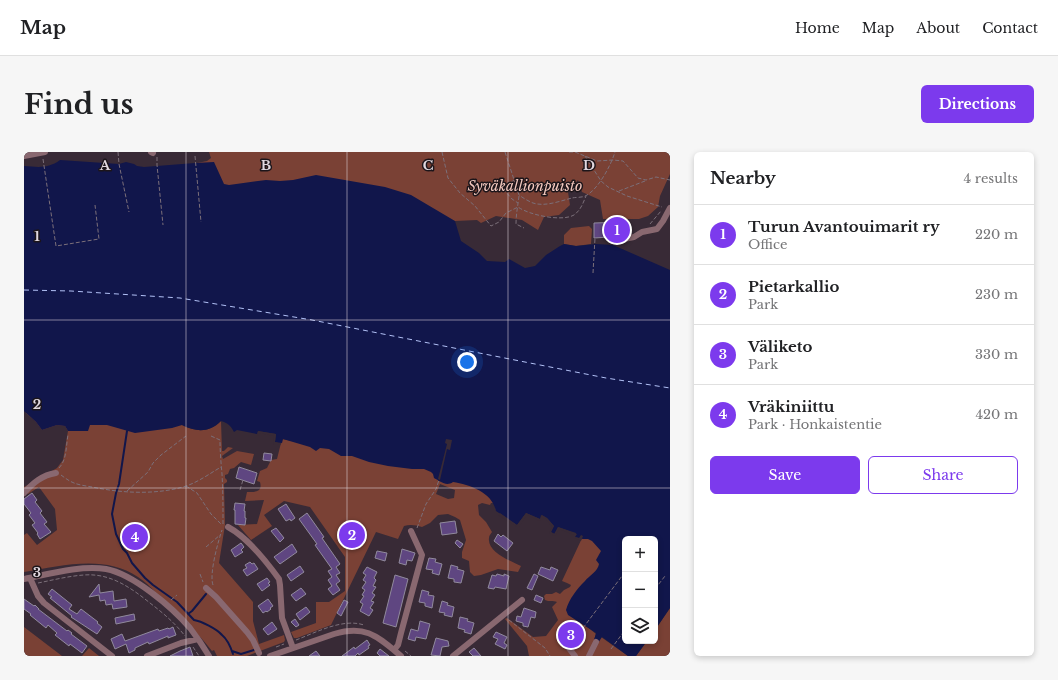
<!DOCTYPE html>
<html lang="en">
<head>
<meta charset="utf-8">
<style>
	:root { --surface:#fff; --page:#f6f6f6; --text:#202124; --muted:#757577; --line:#e0e0e0; --accent:#7c3aed }
	body { margin:0; font-family:"Libre Baskerville",serif; background:var(--page); color:var(--text) }
	.controls { position:absolute; right:12px; bottom:12px; display:grid; overflow:hidden; border-radius:6px; box-shadow:0 2px 6px #0003 }
	.controls button { width:36px; height:36px; display:grid; place-items:center; padding:0; border:0; border-bottom:1px solid var(--line); background:var(--surface); color:var(--text); font:20px sans-serif }
	.you { position:absolute; left:443px; top:210px; width:14px; height:14px; margin:-10px; border:3px solid #fff; border-radius:50%; background:#1a73e8; box-shadow:0 0 0 6px #1a73e833 }
	.badge { display:grid; place-items:center; width:26px; height:26px; border-radius:50%; background:var(--accent); color:#fff; font-size:13px; font-weight:700 }
	.pin { position:absolute; translate:-50% -50%; border:2px solid #fff; box-shadow:0 1px 4px #0006 }
	.list { margin:0; padding:0; list-style:none }
	h2 { display:flex; justify-content:space-between; align-items:center; height:52px; margin:0; padding:0 16px; font-size:17px }
	h2 small { font-size:13px; font-weight:400; color:var(--muted) }
	.list li { display:grid; grid-template-columns:26px 1fr auto; gap:12px; align-items:center; box-sizing:border-box; height:60px; padding:0 16px; border-top:1px solid var(--line) }
	.list b { display:block; font-size:15px; white-space:nowrap }
	.list p { margin:0; font-size:13px; white-space:nowrap; color:var(--muted) }
	.list em { font-size:13px; font-style:normal; color:var(--muted) }
	.actions { display:flex; gap:8px; padding:12px 16px }
	.actions a { flex:1; padding:9px 0; border:1px solid var(--accent); border-radius:6px; text-align:center; font-size:14px; color:var(--accent) }
	.actions .main { background:var(--accent); color:#fff }
	.icon { flex:none; width:22px; height:22px; fill:none; stroke:currentColor; stroke-width:2; stroke-linecap:round; stroke-linejoin:round }
	.map { position:relative; flex:none; width:646px; height:504px; overflow:hidden; border-radius:6px }
	header { display:flex; align-items:center; gap:24px; box-sizing:border-box; height:56px; padding:0 20px; background:var(--surface); border-bottom:1px solid var(--line) }
	header strong { font-size:19px }
	nav { display:flex; gap:22px; margin-inline-start:auto; font-size:14px }
	.intro { display:flex; align-items:center; justify-content:space-between; box-sizing:border-box; height:96px; padding:0 24px }
	h1 { margin:0; font-size:28px }
	.button { padding:10px 18px; border-radius:6px; background:var(--accent); color:#fff; font-size:14px; font-weight:700 }
	main { display:flex; gap:24px; padding:0 24px }
	aside { flex:1; background:var(--surface); border-radius:6px; box-shadow:0 2px 6px #0003 }
	.map>svg:first-child { display:block }
</style>
</head>
<body>
<header>
<strong>Map</strong>
<nav><a>Home</a><a>Map</a><a>About</a><a>Contact</a></nav>
</header>
<div class="intro"><h1>Find us</h1><a class="button">Directions</a></div>
<main>
<div class="map">
<svg width="646" height="504" viewBox="0 0 646 504">
	<rect width="100%" height="100%" fill="#382a36"/>
	<!-- green -->
	<path fill="#7a4135" fill-rule="evenodd" d="M185,0H646V22L636,44L634,55L624,64L615,67H579L576,48L558,40L554,28L544,40L546,53L535,63L520,65L514,78L498,68L472,64L457,71L453,68L431,69L208,42L173,11L183,9L187,6Z
		M565,74L568,77L567,92L552,94L540,92V83L547,76Z
		M67,259L158,273C172,280 185,281 197,269L198,299H200L204,295L209,296L198,304L199,307L213,299L230,302L227,313L217,310L210,316L206,317L204,322L201,323V326L203,328V330L200,332L201,373L195,411L229,450V469L235,492L260,483L261,488L260,490L223,504H193L190,498L188,499C176,483 161,470 147,457C137,446 126,433 114,425C80,402 37,414 0,420V383L3,381L13,393L33,378L31,357L15,335L4,342L0,337V335L33,316L39,308L44,279L41,274L33,273L18,278L12,270L2,261Z
		M258,287L417,317L414,329H415L418,319L471,339L472,358L470,351H467L466,353L458,351L454,353L455,363L462,370L468,380C467,382 465,383 465,386C463,400 487,409 497,414L494,420L474,417L457,423L450,424L446,420L445,409L438,406V400L442,388L436,368L431,365L424,362L414,363L406,371L398,375C392,373 386,372 380,374L374,387L352,380L307,473L273,486H270L267,480L292,471V450H305L321,439V405L286,355L260,349L240,363L248,374L227,388L214,373L233,372L240,348L221,349L223,340C230,340 239,341 236,330L233,329L236,319L243,316L247,308L253,307ZM416,332L431,338L430,346L424,347L412,342Z
		M563,383L579,399L561,473L572,482L570,488L577,485L604,504H505L503,494L481,467L483,466L509,485L522,484L534,468L528,455L533,450C529,448 525,450 521,448L520,444L522,442H528L532,440L536,442L540,438L546,435L547,433L543,431L538,429L559,384Z
		M646,456V504H612L623,489H631V478Z
		M0,475L38,504H0Z
		M65,496L75,504H58Z"/>
	<!-- water -->
	<path fill="#11164b" d="M36,8L95,12L102,10L110,12L113,14L120,15L171,11L190,10L200,32L205,33L242,28L256,29L269,28L292,23L361,35L387,43L431,69L437,89L455,101L463,109L481,110L485,107L501,116L511,114L522,103L536,94L540,92L552,94L572,92L589,93L646,118V456L631,478V387H601V489H623L612,504H604L578,485L574,491L570,488L572,481L544,463L542,458C545,447 553,437 561,429C565,424 574,419 575,412L572,408L577,399L568,389L564,387H559L551,385L552,381L534,375L531,382L527,380L530,374L523,366L517,363L516,367L502,361L493,373L472,359C468,340 446,333 429,330C422,335 416,329 410,326L409,322L407,320L400,317H388L364,314L345,310L328,304H317L305,297L296,296L292,299L286,295L259,287L258,291L251,290L252,282L234,279L233,282L213,278L210,280C207,274 204,271 197,269C185,281 172,280 158,273L148,276L111,281L83,273H66L64,279H44L41,274L33,273L18,278L12,270L0,259V14C13,15 24,17 36,8Z"/>
	<!-- pier -->
	<path fill="#382a36" d="M234,279L252,282L251,290L258,292H257L256,293L249,292L250,284L235,281V283L233,284Z
		M422,287L428,288L426,298L423,297L416,328L414,327L423,292L421,291Z
		M476,361L493,373L502,361L516,367L518,363L523,366L530,374L527,380L530,382L534,375L553,382L551,385L555,386L557,383L559,384L557,389L555,388L550,386V383L535,377L532,383L530,384L525,381L528,375L522,367L519,366L517,368L515,369L503,363L495,375H493L474,363Z"/>
	<g fill="none" stroke-linecap="round" stroke-linejoin="round">
		<!-- stream -->
		<path stroke="#11164b" stroke-width="2" d="M103,279L95,332L92,341L88,362L92,382L99,397L103,401L108,411L121,426L129,433L153,450L170,468C177,469 193,477 198,483C203,487 207,496 209,502
			M164,462L168,459L182,442
			M208,499L217,502L230,498"/>
		<!-- ferry -->
		<path stroke="#b3c2f7" stroke-width="1" stroke-dasharray="5 4" stroke-linecap="butt" d="M0,138L47,139L156,146L288,168L582,226L646,236"/>
	</g>
	<!-- building -->
	<path fill="#5f4681" stroke="#918a9d" d="M600,70V82L590,83L586,85L570,86V71Z
		M240,301L248,302L247,309L239,308Z
		M215,315L233,321L230,332L212,326Z
		M8,341L13,348L11,350L18,359L16,361L23,370L20,372L27,380L16,387L13,382L14,381L8,373L11,371L5,363L7,361L0,352V347Z
		M211,351L221,352L220,359H221V366H222L221,373L211,372V358H210Z
		M262,352L271,366L267,369L266,367L262,369L254,357Z
		M283,361L300,385L298,386L316,412L312,415L316,421L312,423L316,429L312,432L316,438L309,443L304,437L308,434L304,428L308,425L304,419L308,417L291,393L293,392L275,367Z
		M431,369L433,381L418,383L416,371Z
		M252,376L260,386L256,390L247,379Z
		M474,382L477,385L479,383L489,391L483,399L470,389Z
		M433,388L439,392L436,396L431,391Z
		M217,391L220,395L217,398L219,400L211,405L207,398Z
		M268,392L273,400L256,412L250,405Z
		M378,397L391,401L388,409L383,408L382,413L375,411Z
		M353,399L363,401L361,409L351,406Z
		M405,406L412,407L411,410L418,412L415,423L408,421L409,418L402,417Z
		M226,410L228,412L230,411L234,417L223,424L219,418L223,416L221,413Z
		M427,413L434,415L433,417L440,419L437,431L430,430V427L424,426Z
		M276,414L280,420L267,429L263,423Z
		M343,415L353,420L350,426L352,428L349,434L352,435L348,441L351,443L347,449L350,450L346,456L349,458L345,464L336,459L339,452L336,450L340,444L338,443L341,438L338,436L342,430L339,428L342,423L339,421Z
		M517,415L526,418L527,415L534,418L529,429L514,422Z
		M473,422L480,424V422L485,424L482,437L471,435L470,437L464,436L468,423L472,424Z
		M510,422L514,424L508,438L503,436Z
		M371,423L384,427L372,475L359,471Z
		M243,426L246,430L244,431L246,433L238,439L233,432Z
		M75,432L76,441L89,439L90,449L102,447L103,455L89,457L88,452L82,453L81,448L76,449L75,443L65,445Z
		M277,436L282,442L272,449L267,443Z
		M28,437L48,453L45,457L53,462L57,457L74,470L73,471L78,475L73,482L47,465L48,464L26,446L28,445L24,442Z
		M398,438L405,440L404,443L410,444L408,456L401,454V451L395,450Z
		M512,443L519,446L517,451L510,448Z
		M0,447L10,454L11,453L15,457H14L43,479L44,478L48,481L47,482L63,494L58,501L46,492L45,494L31,483L33,481L24,473L22,476L6,463L7,462L0,457Z
		M244,447L249,454L246,456L247,457L243,460L242,459L239,461L234,454Z
		M320,448L324,450L317,464L313,461Z
		M418,449L424,451L423,453L430,455L428,465L420,463L421,461L415,460Z
		M282,455L286,460L276,468L272,462Z
		M500,456L512,460L511,466L507,465L504,475L499,474V471L492,469L493,464L497,465Z
		M110,462L111,468L92,472L91,466Z
		M436,465L444,467L443,469L450,471L447,482L440,480L441,478L434,476Z
		M271,467L275,473L272,475L267,470Z
		M396,469L406,472L402,487L392,485L391,489L384,487L387,477L394,479Z
		M248,470L253,477L244,483L239,477Z
		M149,475L152,483L144,486V484L125,492L124,490L111,496V498L105,501L102,492L91,497L87,487L98,482L101,489L134,477L135,479L144,476L145,477Z
		M472,480L483,485L480,491L483,493L481,497L471,492L474,487L469,485Z
		M412,486L424,489L425,494L418,495L416,504L407,503Z
		M343,488L346,493L344,494L345,496L335,503L334,501L331,504H318L330,495L331,497Z
		M166,495L169,504H146L156,499Z
		M450,496L457,504H449L445,500Z
		M356,497L365,504H356L353,501Z
		M292,499L296,504H285Z"/>
	<g fill="none" stroke-linecap="round" stroke-linejoin="round">
		<!-- path -->
		<path stroke="#7c707a" stroke-width="1" stroke-dasharray="4 2" stroke-linecap="butt" d="M94,0L95,12L105,60
			M418,0L424,26L436,41L451,54L467,74L475,70L482,61L494,55C505,63 538,70 550,63C557,58 559,51 562,44
			M481,0L495,43C499,46 504,49 509,51C521,55 536,49 548,46C552,45 559,46 563,43C575,36 587,13 591,0
			M545,0H551L573,9L589,8L599,9L614,26L622,28L632,25L646,28
			M171,4L177,70
			M561,4L577,29L584,35L603,44L638,55
			M133,5V13L139,73
			M19,7L32,94L75,87L71,53
			M490,28L482,35L481,39L488,47L494,51
			M595,39L621,29
			M495,44C494,53 492,62 492,72L500,76
			M626,72L637,59
			M569,121L571,86
			M187,284L196,288C196,299 197,311 198,322C199,339 199,355 199,372
			M35,316C43,308 42,293 44,283
			M37,323C41,326 45,329 50,331C55,333 62,334 68,335C97,341 130,343 159,335C173,331 185,322 197,315
			M162,334L173,341L187,362L198,373
			M216,338L219,328
			M103,339L124,320L129,311L137,303L162,284
			M393,376L402,352L412,337L415,328
			M182,395L196,383
			M176,422L179,430
			M14,431C29,428 45,424 60,423C86,421 106,435 126,451C139,461 151,471 161,484
			M189,433C185,422 194,390 198,378
			M631,437L641,424
			M147,448L153,443
			M485,468L521,496L526,504
			M559,476L601,420
			M272,488C293,480 319,466 340,473
			M169,495L175,504
			M252,495L260,492
			M587,497L601,478
			M381,499L387,504"/>
		<!-- minor -->
		<path stroke="#896870" stroke-width="6" d="M127,0L129,1
			M0,4L21,0
			M590,87H600L610,85L618,80L633,77L639,69L646,56
			M0,341C9,331 18,323 32,321
			M204,375C223,385 242,409 255,427L256,433L258,466L269,496
			M6,426L14,444L20,451L88,504
			M0,427C25,422 57,413 82,417C109,422 148,455 166,476C173,485 179,494 185,504
			M182,436L192,445L223,480L229,488L235,501
			M540,490L551,504
			M370,498L374,493L377,481L398,403L387,379
			M123,504L157,491L174,487
			M246,504L310,482C342,472 354,485 377,504
			M429,504L498,448
			M565,504L572,490"/>
	</g>
	<!-- grid -->
	<path fill="none" stroke="#e1d8df" stroke-width="1" stroke-opacity="0.55" d="M162,0V504M323,0V504M484,0V504M0,168H646M0,336H646"/>
	<g text-anchor="middle" stroke-width="3" stroke-linejoin="round" paint-order="stroke">
		<!-- park labels -->
		<g font-size="14" font-style="italic" fill="#f3c8be" stroke="#1c151a">
			<text x="501" y="39">Syväkallionpuisto</text>
		</g>
	</g>
	<g font-size="13" text-anchor="middle" font-weight="bold" fill="#e1d8df" stroke="#1c151a" stroke-width="3" stroke-linejoin="round" paint-order="stroke">
		<text x="81" y="18">A</text>
		<text x="242" y="18">B</text>
		<text x="404" y="18">C</text>
		<text x="565" y="18">D</text>
		<text x="13" y="89">1</text>
		<text x="13" y="257">2</text>
		<text x="13" y="425">3</text>
	</g>
</svg>
<div class="controls">
<button>+</button>
<button>−</button>
<button><svg class="icon" aria-label="layers" viewBox="0 0 24 24"><path d="M12 4l9 5-9 5-9-5zM3 14l9 5 9-5"/></svg></button>
</div>
<div class="you"></div>
<div class="pin badge" style="left:593px;top:78px">1</div>
<div class="pin badge" style="left:328px;top:383px">2</div>
<div class="pin badge" style="left:547px;top:483px">3</div>
<div class="pin badge" style="left:111px;top:385px">4</div>
</div>
<aside>
<h2>Nearby<small>4 results</small></h2>
<ul class="list">
<li><span class="badge">1</span><div><b>Turun Avantouimarit ry</b><p>Office</p></div><em>220 m</em></li>
<li><span class="badge">2</span><div><b>Pietarkallio</b><p>Park</p></div><em>230 m</em></li>
<li><span class="badge">3</span><div><b>Väliketo</b><p>Park</p></div><em>330 m</em></li>
<li><span class="badge">4</span><div><b>Vräkiniittu</b><p>Park · Honkaistentie</p></div><em>420 m</em></li>
</ul>
<div class="actions"><a class="main">Save</a><a>Share</a></div>
</aside>
</main>
</body>
</html>
